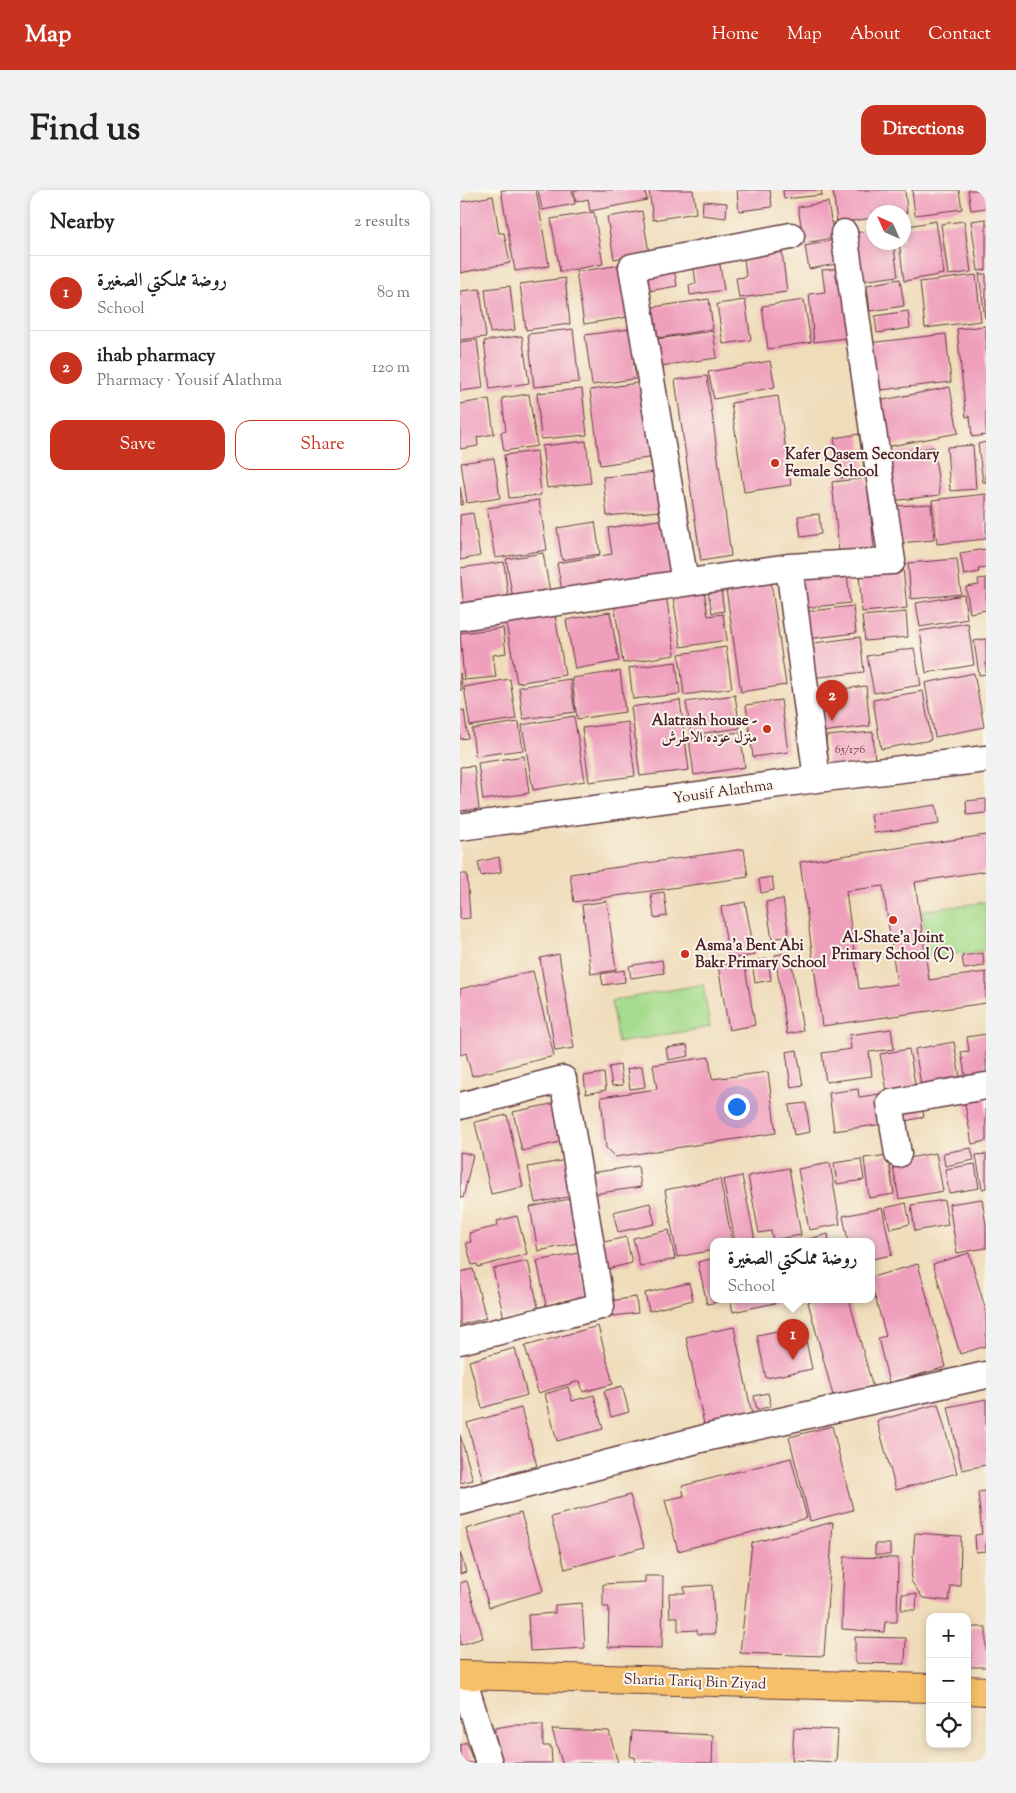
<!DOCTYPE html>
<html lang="en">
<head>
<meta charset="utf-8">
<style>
	:root { --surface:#fff; --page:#f2f2f2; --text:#222; --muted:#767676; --line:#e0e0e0; --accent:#c8321e }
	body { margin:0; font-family:"Sorts Mill Goudy",Amiri,serif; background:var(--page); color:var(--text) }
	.controls { position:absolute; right:15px; bottom:15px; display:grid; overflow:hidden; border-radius:10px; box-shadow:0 2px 8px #0003 }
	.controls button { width:45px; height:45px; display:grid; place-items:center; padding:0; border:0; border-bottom:1px solid var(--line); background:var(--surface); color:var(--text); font:25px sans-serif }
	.compass { position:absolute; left:406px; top:15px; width:45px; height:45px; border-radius:50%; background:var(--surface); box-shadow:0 2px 8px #0003; rotate:315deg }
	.you { position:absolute; left:276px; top:916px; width:18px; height:18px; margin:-12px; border:4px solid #fff; border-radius:50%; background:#1a73e8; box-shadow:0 0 0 8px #1a73e833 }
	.badge { display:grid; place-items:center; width:32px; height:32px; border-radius:50%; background:var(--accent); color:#fff; font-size:16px; font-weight:700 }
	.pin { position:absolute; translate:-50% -41px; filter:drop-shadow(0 1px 2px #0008) }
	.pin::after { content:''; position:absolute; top:26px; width:18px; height:15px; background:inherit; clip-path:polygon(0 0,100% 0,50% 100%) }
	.popup { position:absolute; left:250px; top:1048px; width:165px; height:65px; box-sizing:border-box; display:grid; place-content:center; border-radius:10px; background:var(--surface); filter:drop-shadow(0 1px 4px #0005); font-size:16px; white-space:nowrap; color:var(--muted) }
	.popup b { font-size:19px; color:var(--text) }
	.popup::after { content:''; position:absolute; left:50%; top:100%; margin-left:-10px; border:10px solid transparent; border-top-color:var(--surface) }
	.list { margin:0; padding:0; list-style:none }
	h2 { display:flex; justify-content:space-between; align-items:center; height:65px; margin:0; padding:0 20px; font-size:21px }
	h2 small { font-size:16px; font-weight:400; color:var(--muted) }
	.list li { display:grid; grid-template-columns:32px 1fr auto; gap:15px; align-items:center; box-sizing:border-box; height:75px; padding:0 20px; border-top:1px solid var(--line) }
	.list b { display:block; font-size:19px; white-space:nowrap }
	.list p { margin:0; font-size:16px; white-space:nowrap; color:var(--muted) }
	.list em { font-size:16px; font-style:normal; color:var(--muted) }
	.actions { display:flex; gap:10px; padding:15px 20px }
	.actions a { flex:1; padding:11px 0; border:1px solid var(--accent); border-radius:15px; text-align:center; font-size:18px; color:var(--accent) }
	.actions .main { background:var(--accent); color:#fff }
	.icon { flex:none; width:28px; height:28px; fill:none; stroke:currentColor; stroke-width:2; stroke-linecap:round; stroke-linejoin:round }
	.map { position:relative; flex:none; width:526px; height:1573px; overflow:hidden; border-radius:15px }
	header { display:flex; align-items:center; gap:30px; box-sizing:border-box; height:70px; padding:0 25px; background:var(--accent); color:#fff }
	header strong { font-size:24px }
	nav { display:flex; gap:28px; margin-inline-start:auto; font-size:18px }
	.intro { display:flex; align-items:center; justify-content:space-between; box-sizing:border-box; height:120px; padding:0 30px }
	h1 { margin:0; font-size:35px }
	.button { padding:12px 22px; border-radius:15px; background:var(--accent); color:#fff; font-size:18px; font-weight:700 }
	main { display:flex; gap:30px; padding:0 30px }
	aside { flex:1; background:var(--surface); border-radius:15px; box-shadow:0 2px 8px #0003 }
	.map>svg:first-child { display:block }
</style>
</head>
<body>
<header>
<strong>Map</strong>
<nav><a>Home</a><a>Map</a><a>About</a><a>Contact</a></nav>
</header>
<div class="intro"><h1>Find us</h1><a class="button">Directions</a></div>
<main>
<aside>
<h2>Nearby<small>2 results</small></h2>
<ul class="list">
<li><span class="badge">1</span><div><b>روضة مملكتي الصغيرة</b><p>School</p></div><em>80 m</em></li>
<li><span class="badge">2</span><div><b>ihab pharmacy</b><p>Pharmacy · Yousif Alathma</p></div><em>120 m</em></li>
</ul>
<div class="actions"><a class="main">Save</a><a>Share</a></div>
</aside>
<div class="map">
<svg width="526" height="1573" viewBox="0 0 526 1573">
	<rect width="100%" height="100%" fill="#fbf7ec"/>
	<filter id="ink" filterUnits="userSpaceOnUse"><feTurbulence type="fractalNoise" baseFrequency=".02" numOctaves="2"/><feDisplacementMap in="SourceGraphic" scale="10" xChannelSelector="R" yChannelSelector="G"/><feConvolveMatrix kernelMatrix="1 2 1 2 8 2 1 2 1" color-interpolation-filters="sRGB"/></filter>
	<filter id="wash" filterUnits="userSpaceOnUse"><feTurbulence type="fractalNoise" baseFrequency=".0096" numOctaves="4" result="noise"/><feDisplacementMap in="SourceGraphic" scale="20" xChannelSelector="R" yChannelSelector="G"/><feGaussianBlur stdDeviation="1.12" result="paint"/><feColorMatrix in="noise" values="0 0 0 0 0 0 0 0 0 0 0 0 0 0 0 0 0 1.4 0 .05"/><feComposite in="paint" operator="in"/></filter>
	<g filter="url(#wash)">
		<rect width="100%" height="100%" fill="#efdcb9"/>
		<!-- green -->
		<path fill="#a5db8c" stroke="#787d5c" d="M526,712V760L469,768L462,721Z
			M243,794L250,837L158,853L151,811Z"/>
		<g id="blocks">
			<!-- building -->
			<path fill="#ef9fbc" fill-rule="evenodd" d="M41,0H76L89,76L55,81Z
				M78,0H112L115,14L82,20Z
				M114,0H185L187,10L130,21L128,9L116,12Z
				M189,0H233L236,23L193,30Z
				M277,0H310L312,17L279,21Z
				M323,0H361L362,5L324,9Z
				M373,0H445L447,23L413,22V28L377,33Z
				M452,0H499L502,19L455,25Z
				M508,0H526V18L511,20Z
				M33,6L39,43H44L50,73L0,83V12Z
				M243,11L267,13L266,28L242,25Z
				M368,12L374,48L344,53L338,17Z
				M182,21L189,63L154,69L147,27Z
				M134,22L143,74L100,82L91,29Z
				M526,29V80L518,81L511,31Z
				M476,31L484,84L444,91L439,52H443V37Z
				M504,31L511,82L488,85L481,34Z
				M413,40V52H433L438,86L401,91L394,43Z
				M378,49L382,73L349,79L345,56Z
				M322,62L327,102L279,108L276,88L286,87L284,68Z
				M259,69L264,100L230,105L229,95L236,94L233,72Z
				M213,72L217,96L189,101L185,77Z
				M160,75L168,127L124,134L116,82Z
				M386,78L394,147L354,152L349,104L365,102L362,80Z
				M519,84H526V128H525Z
				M516,85L521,131L465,138L460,92Z
				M105,88L110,134L66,140L60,94Z
				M440,89L444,116L410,121L407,95Z
				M50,96L55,140L30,143L25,99Z
				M20,99L26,147L0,150V101Z
				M249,109L253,139L198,148L193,117Z
				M285,110L291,150L263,154L257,114Z
				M344,110L351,152L308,159L302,116Z
				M448,121L450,138L417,143L415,126Z
				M526,136V245L512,247L510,226L506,227L497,139Z
				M113,139L119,192L74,197L68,144Z
				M170,139L175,182H179L180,188L132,195L125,145Z
				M253,141L257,168L200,176L196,149Z
				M486,144L491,192L412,201L408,153Z
				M60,146H62L69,193L30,199L24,151Z
				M17,150L23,198L0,201V152Z
				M310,171L315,197L254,209L248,182Z
				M247,186L271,366L241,371L215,190Z
				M184,192L195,267L140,275L130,200Z
				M490,197L498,243L426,257L418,211Z
				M122,199L127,245L81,249L77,203Z
				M69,204L77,256L44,261L41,242L46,241L42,208Z
				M318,206L331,295L284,302L271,213Z
				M29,209L34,244L17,247L18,256L0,259V214Z
				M399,244L405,284L381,288L374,248Z
				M126,251L131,293L87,298L82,256Z
				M526,252V292H523L518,254Z
				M513,255L516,299L490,301L487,257Z
				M474,257L480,305L432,311L426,264Z
				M77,261L81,305L49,308L44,265Z
				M34,268L40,308L7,313L1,273Z
				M197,282L200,321L147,326L143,287Z
				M407,288L414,358L379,362L372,292Z
				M0,297L3,314L0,315Z
				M526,304V349L477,354L472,310Z
				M79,310L87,360L35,368L27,318Z
				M471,314L474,350L439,353L436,316Z
				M13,323L20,366L0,370V325Z
				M359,324L361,344L341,347L338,326Z
				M204,329L214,389L103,407L97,373L152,364L148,338Z
				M135,332L140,364L102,370L97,338Z
				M526,359V378L518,379L519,382L504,385L500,363Z
				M83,363L91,408L54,414L46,369Z
				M497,369L501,404L451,409L448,373Z
				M44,372L49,415L4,421L0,378Z
				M443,378L447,418L402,422L399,382Z
				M387,383L390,413L344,418L340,388Z
				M526,388V420L510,423L506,397L519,395L518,389Z
				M311,392L326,495L281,502L266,399Z
				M261,399L264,421L252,423L248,401Z
				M244,401L248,426L263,424L267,450L221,457L213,406Z
				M206,404L215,465L163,473L154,412Z
				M504,405L507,429L460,437L456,413Z
				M393,416L396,443L347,449L343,422Z
				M150,422L159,471L115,479L106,430Z
				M446,422L448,447L405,451L402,426Z
				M95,425L105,485L57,493L46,433Z
				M508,433L514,475L466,483L460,441Z
				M43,438L46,463L33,465L36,487L4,490L0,443Z
				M400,447L404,482L351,488L347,454Z
				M526,449V484L519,485L514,451Z
				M266,457L272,498L224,505L219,464Z
				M454,458L461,495L414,503L407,466Z
				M216,472L220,504L173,509L169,478Z
				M160,481L165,522L117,529L112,488Z
				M0,483L3,500H0Z
				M514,483L524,537L475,547L465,493Z
				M50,489L56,529L10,536L4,497Z
				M110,489L115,522L63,529L59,497Z
				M406,496L410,536L361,542L357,502Z
				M463,501L471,550L421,559L413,510Z
				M275,505L280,538L231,545L226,512Z
				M220,510L229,580L180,586L171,517Z
				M321,510L328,562L293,567L286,515Z
				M4,520L8,548L0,549V521Z
				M114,526L125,591L73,600L62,535Z
				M59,532L63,560L15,566L12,539Z
				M168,532L175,586L129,592L122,538Z
				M280,542L285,577L234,585L229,549Z
				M413,542L415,573L368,576L366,546Z
				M64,566L69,603L23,610L18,573Z
				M14,576L19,619L0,621V577Z
				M526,609V623L507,625L506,611Z
				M476,615L479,634L414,643L411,624Z
				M526,645V681L455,692L469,790L526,782V813L362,836L340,672ZM423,696L437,794L399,799L386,701Z
				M284,659L288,687L114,712L110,684Z
				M39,667L41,682L21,686L18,672Z
				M0,684H7L10,728L0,729Z
				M312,687L314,700L301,703L299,689Z
				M204,702L207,726L194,728L191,704Z
				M323,709L329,746L312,749L306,712Z
				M147,711L156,780L131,784L122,715Z
				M285,712L295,765L269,769L261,717Z
				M330,762L343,841L327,844L315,765Z
				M523,763L524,776L504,779L502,766Z
				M99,764L114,858L95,861L80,768Z
				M308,769L311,790L295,793L292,771Z
				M202,770L204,783L171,788L169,776Z
				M284,772L295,835L269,840L258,776Z
				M164,780L165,792L143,795L141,784Z
				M73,781L94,866L12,886L6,863L0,865V799Z
				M431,839L434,859L409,862L412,886L366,892L362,863L391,859L389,845Z
				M526,844V887L506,890L501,862L509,861L507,847Z
				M494,852L501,894L462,901L455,859Z
				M227,855L229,866L208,870L206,858Z
				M449,859L457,905L429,911L420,864Z
				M337,860L343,896L331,898L326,862Z
				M249,867L252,889L308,882L316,943L155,967L146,958L141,907L197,899L193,875Z
				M160,875L163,895L152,896L149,877Z
				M182,876L185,897L170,899L167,879Z
				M144,883L146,900L126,904L124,886Z
				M398,899L399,907L420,904L424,934L374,941L369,903Z
				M526,905V951L512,954L504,909Z
				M96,913L104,951L62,961L53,922Z
				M346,913L350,942L334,945L329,915Z
				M461,913L464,927L436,933L434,918Z
				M47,925L63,997L31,1004L15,932Z
				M511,958L514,970L485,976L483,963Z
				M0,962L13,965L3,1008L0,1007Z
				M476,963L483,1001L439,1009L432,971Z
				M526,964V998L522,999L516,965Z
				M428,965L434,1004L409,1008L404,968Z
				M112,969L119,1005L75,1013L68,977Z
				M401,969L404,990L377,994L374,973Z
				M370,973L380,1034L349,1040L338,979Z
				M515,974L519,998L489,1003L485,979Z
				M178,976L181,997L133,1004L130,983Z
				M329,978L341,1045L313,1050L311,1041L299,1043L288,986Z
				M282,986L295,1050L291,1051H275L263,990Z
				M260,989L272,1051H254V1060L217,1067L205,1000Z
				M110,1009L118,1053L78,1061L70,1017Z
				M522,1009L526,1035V1058L497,1063L489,1014Z
				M484,1010L488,1035L455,1041L451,1015Z
				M190,1013L195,1034L158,1042L153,1022Z
				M446,1013L450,1034L430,1039L425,1018Z
				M422,1018L432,1065L412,1069V1051H388L383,1026Z
				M57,1026L67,1064L18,1077L17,1074L12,1075L6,1053L11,1052L9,1043L38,1036L37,1031Z
				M209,1040L215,1069L180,1077L173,1048Z
				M368,1044L369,1051H340Z
				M166,1047L172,1073L147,1079L140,1053Z
				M119,1063L128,1111L87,1120L77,1071Z
				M509,1063L526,1121V1156L500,1164L473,1074Z
				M254,1068V1109L267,1110L247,1114L238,1072Z
				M68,1071L79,1121L44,1129L33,1079Z
				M458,1074L486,1177L429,1193L418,1148L426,1146L412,1096V1087Z
				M13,1079L26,1128L0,1135V1082Z
				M229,1093L233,1110L189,1121L185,1103Z
				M176,1107L178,1123L152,1126L150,1111Z
				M270,1109H314L315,1113L273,1122Z
				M360,1109H389L413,1198L374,1209L348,1112Z
				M138,1136L153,1194L123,1202L120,1191L78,1203L65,1156Z
				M343,1136L352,1179L306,1188L297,1145Z
				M274,1137L292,1225L244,1234L226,1147Z
				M55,1158L67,1205L22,1218L9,1171Z
				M162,1196L169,1222L151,1227L144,1201Z
				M108,1197L112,1211L134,1205L143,1239L97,1251L85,1204Z
				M308,1203L311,1216L297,1220L294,1206Z
				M526,1209V1275L502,1280L488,1217Z
				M478,1214L497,1283L436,1300L417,1231Z
				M61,1218L77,1276L23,1291L7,1233Z
				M372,1236L393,1320L350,1331L329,1247Z
				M0,1245L13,1290L0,1293Z
				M331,1268L347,1328L218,1361L205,1310L224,1306L222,1296Z
				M526,1301V1361L516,1362L515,1345L522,1344L518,1302Z
				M170,1305L184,1357L105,1379L91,1327Z
				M61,1323L83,1401L29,1417L6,1339Z
				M373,1332L364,1466L280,1463L292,1353Z
				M455,1343L501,1346L500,1396H491L489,1411L463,1408L451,1391Z
				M415,1354H430V1365H415Z
				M0,1362L6,1382L0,1384Z
				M384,1367L438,1368L437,1432H425L424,1442L382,1439Z
				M185,1386H203L202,1458L148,1457L149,1417H143V1394L185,1392Z
				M7,1391L23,1448L0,1455V1393Z
				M252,1395L255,1444H238L237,1440L218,1441V1427H210L209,1403H225L224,1397Z
				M442,1404H457L456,1420H441Z
				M122,1413L125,1458L70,1461L68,1425L95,1423V1415Z
				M511,1437H526V1477H510Z
				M395,1447L446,1448L445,1474L395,1473Z
				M53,1535H83V1556H91L92,1573H43V1570H37L33,1543H35V1538Z
				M334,1538L378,1540L376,1572L332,1570Z
				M92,1539L149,1541L158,1573H102Z
				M172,1541L253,1545L252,1573H175V1567H170Z
				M6,1552L14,1573H0V1555Z"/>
		</g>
	</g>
	<g filter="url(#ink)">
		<use href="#blocks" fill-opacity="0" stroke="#633b40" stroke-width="1"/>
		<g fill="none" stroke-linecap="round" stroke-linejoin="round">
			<!-- minor casing -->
			<g stroke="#633b40" stroke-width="29">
				<path id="minor" d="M329,377L357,589
					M225,392L172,77L331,46
					M0,427L329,377L432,371L384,43
					M0,637L357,589L526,569
					M0,916L103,889L141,1116L0,1151
					M438,964L430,913L526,896
					M0,1312L245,1248L526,1185
					M2,1485L29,1573"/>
			</g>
			<!-- major casing -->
			<g stroke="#633b40" stroke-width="30">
				<path id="major" d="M0,1485L470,1498
					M507,1500L526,1501"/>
			</g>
			<!-- minor -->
			<use href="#minor" stroke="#fff" stroke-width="26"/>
			<!-- major -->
			<use href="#major" stroke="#f6c06b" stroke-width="28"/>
		</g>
	</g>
	<!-- markers -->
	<g fill="#c8321e" stroke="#fbf7ec" stroke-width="2">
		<circle cx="315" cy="273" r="5"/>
		<circle cx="307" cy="539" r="5"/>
		<circle cx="433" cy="730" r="5"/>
		<circle cx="225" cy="764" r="5"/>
	</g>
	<g text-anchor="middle" stroke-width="4" stroke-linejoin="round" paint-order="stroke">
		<!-- number labels -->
		<g font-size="12" fill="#733f4f">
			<text x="390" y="563">65/176</text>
		</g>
		<!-- poi labels -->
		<g font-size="15" font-weight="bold" fill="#4a1f2b" stroke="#fbf7ec" text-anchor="start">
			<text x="325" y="269">Kafer Qasem Secondary<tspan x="325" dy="17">Female School</tspan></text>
			<text x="297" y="535" text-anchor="end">Alatrash house -<tspan x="297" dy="17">منزل عوده الاطرش</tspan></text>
			<text x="433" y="752" text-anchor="middle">Al-Shate'a Joint<tspan x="433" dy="17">Primary School (C)</tspan></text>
			<text x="235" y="760">Asma'a Bent Abi<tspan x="235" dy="17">Bakr Primary School</tspan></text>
		</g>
		<!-- street labels -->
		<g font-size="15" fill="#4a1f2b" stroke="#fbf7ec">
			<text transform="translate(263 601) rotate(-8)" y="5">Yousif Alathma</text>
			<text transform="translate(235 1491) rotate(2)" y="5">Sharia Tariq Bin Ziyad</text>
		</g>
	</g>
</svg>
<div class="controls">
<button>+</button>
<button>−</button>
<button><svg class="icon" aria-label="locate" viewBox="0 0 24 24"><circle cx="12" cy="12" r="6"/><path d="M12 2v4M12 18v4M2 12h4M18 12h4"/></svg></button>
</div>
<svg class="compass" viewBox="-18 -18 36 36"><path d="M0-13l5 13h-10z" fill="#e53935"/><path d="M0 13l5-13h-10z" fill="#767676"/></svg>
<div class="you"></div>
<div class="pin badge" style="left:333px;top:1170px">1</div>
<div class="popup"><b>روضة مملكتي الصغيرة</b>School</div>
<div class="pin badge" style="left:372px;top:531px">2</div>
</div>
</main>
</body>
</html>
